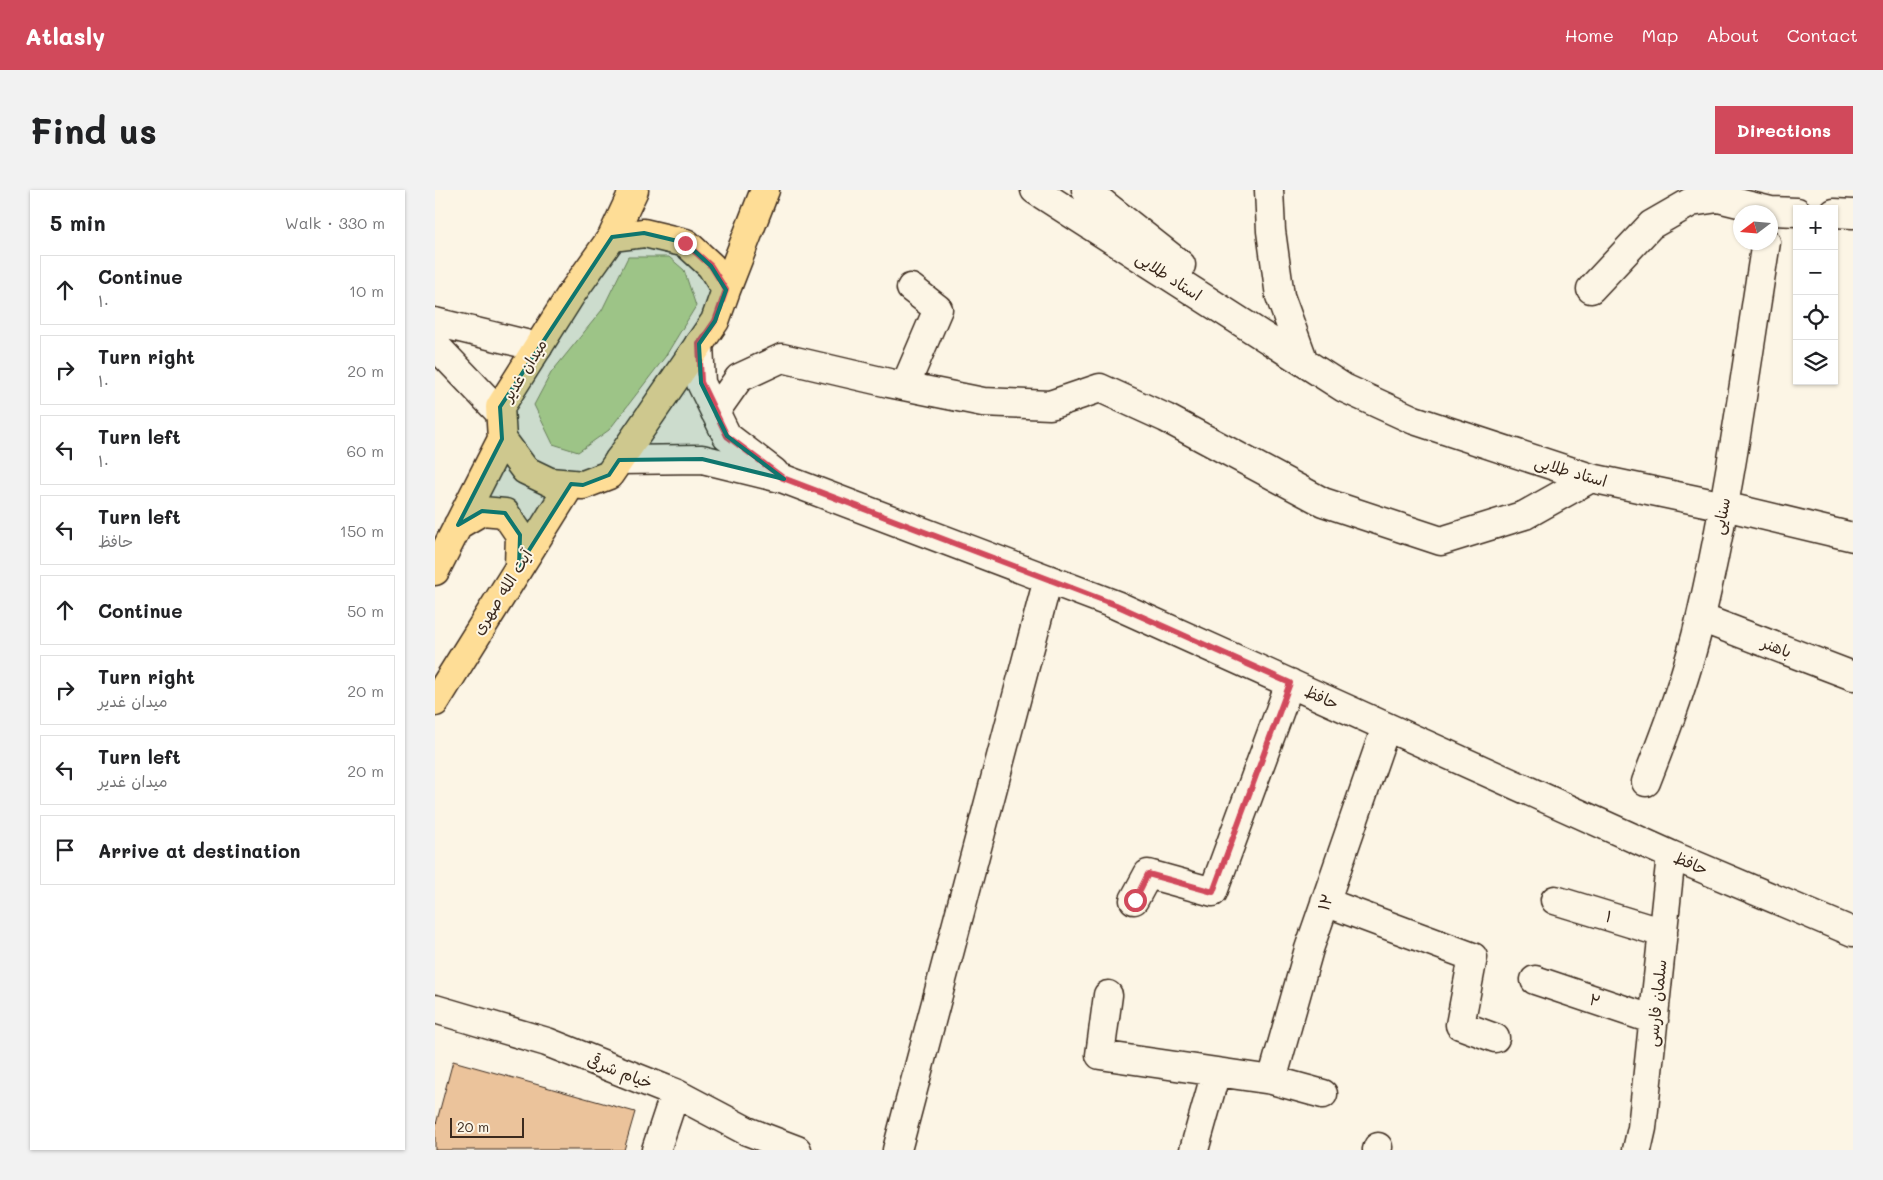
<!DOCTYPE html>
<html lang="en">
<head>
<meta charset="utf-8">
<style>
	:root { --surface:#fff; --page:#f2f2f2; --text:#202124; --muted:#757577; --line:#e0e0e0; --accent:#d1495b }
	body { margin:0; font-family:Mali,"Playpen Sans Arabic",sans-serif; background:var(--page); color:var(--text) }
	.controls { position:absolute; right:15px; top:15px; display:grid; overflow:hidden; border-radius:0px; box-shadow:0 1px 4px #0004 }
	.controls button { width:45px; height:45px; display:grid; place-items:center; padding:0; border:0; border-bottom:1px solid var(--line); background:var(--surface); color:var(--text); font:25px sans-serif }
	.compass { position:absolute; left:1298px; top:15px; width:45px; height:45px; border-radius:50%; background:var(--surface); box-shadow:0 1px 4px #0004; rotate:254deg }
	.scale { position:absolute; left:15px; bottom:12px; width:74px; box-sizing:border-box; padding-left:5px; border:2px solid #3b2a1e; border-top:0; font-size:14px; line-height:18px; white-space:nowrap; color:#3b2a1e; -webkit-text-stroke:4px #fcf5e5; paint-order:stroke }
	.stop { position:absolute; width:15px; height:15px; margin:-11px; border:4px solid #d1495b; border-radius:50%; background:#fff }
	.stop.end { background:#d1495b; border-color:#fff; box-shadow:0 1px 5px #0008 }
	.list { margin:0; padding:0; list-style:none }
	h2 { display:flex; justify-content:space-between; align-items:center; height:65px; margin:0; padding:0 20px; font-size:21px }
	h2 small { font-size:16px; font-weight:400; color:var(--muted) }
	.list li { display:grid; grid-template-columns:32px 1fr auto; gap:15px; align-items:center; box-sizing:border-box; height:70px; margin:0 10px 10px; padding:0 10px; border:1px solid var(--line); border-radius:0px }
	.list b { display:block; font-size:19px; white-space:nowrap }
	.list p { margin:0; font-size:16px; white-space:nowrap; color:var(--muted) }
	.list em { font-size:16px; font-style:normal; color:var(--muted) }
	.icon { flex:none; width:28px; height:28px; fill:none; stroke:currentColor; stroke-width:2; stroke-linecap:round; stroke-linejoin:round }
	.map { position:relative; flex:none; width:1418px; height:960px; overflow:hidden; border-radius:0px }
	header { display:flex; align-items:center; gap:30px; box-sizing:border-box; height:70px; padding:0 25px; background:var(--accent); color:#fff }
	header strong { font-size:24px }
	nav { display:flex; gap:28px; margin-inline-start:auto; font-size:18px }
	.intro { display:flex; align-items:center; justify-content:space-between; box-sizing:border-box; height:120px; padding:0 30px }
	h1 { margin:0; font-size:35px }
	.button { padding:12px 22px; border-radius:0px; background:var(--accent); color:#fff; font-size:18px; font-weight:700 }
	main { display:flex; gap:30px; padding:0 30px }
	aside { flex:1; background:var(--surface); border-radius:0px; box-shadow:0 1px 4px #0004 }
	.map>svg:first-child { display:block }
</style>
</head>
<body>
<header>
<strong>Atlasly</strong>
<nav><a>Home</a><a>Map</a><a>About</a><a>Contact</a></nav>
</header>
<div class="intro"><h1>Find us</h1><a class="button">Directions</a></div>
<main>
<aside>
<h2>5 min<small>Walk · 330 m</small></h2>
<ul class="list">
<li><svg class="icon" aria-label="ahead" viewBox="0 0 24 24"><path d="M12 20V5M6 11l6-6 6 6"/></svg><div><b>Continue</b><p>۱۰</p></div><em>10 m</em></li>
<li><svg class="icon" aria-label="right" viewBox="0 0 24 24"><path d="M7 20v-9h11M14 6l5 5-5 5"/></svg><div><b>Turn right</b><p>۱۰</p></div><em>20 m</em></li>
<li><svg class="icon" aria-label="left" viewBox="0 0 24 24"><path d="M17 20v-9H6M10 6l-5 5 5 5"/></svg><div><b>Turn left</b><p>۱۰</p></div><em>60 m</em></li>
<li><svg class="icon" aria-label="left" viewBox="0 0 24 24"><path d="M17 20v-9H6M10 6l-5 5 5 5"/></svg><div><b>Turn left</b><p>حافظ</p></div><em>150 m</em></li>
<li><svg class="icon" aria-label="ahead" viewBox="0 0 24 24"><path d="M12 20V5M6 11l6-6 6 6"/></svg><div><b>Continue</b></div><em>50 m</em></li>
<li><svg class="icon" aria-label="right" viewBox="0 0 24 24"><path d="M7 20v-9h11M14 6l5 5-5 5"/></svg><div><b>Turn right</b><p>میدان غدیر</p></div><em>20 m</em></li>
<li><svg class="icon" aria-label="left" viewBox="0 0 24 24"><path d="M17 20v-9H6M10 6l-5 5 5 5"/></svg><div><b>Turn left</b><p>میدان غدیر</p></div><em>20 m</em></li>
<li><svg class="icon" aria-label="arrive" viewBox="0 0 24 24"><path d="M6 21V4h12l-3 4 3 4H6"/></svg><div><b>Arrive at destination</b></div></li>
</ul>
</aside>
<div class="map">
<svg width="1418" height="960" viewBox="0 0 1418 960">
	<rect width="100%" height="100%" fill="#fcf5e5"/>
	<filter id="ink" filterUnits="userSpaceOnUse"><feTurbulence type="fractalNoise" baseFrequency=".02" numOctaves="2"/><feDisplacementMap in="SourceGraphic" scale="10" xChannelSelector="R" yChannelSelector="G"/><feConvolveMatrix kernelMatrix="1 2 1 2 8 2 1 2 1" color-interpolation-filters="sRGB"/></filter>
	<g filter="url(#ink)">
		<!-- grass -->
		<path fill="#c1d88e" stroke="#7e8156" d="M193,67H234L249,80L261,116L230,167L174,240L143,262L118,254L99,215L116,183L167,120Z"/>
		<!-- building -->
		<path fill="#ebc39b" stroke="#3b2a1e" d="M18,871L200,922L189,960H0V938Z"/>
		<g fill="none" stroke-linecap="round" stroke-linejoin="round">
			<!-- minor casing -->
			<g stroke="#3b2a1e" stroke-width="31">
				<path id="minor" d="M600,0L909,198L979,230L1156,288L1289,316L1418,347
					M651,0L746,75
					M834,0L836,41L845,106L869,172
					M1399,23L1418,24
					M1156,99L1216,35L1256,12L1283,8L1336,21L1362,22
					M0,132L103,157
					M264,154L266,193L292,246L339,282
					M0,155L65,223
					M470,196L503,119L476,98
					M280,222L304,188L347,168L454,193L548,212L615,215L665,198L731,228L888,312L1006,351L1090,325L1156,288
					M184,270L267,269L349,289L681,415L1236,665L1418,742
					M1266,428L1418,486
					M1211,592C1232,538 1253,483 1266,426C1295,303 1311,177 1331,52
					M699,710L713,684L778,702L855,493
					M1120,710L1228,743
					M890,712L1038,767L1025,835L1060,848
					M1100,790L1219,830
					M673,805L665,865L837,890L888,904
					M0,819L112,852L240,903L312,941L362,960
					M837,890L874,759L951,537
					M221,960L240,903
					M462,960L613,389
					M759,960L781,882
					M942,960L943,957
					M1202,960L1207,938L1236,665"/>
			</g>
			<!-- major casing -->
			<g stroke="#3b2a1e" stroke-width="31">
				<path id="major" d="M209,43L251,53L276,76L291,100L280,131L174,285L148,295L115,292L90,280L67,249L65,217L137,103L177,47Z
					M177,47L199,0
					M291,100L330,0
					M23,335L47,321L70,323L85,345L84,376
					M0,381L67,249
					M0,512L136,294"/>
			</g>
			<!-- minor -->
			<use href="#minor" stroke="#fcf5e5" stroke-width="28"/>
			<!-- major -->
			<use href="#major" stroke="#fedd96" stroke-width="28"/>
		</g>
	</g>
	<g fill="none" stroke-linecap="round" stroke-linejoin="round" filter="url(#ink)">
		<!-- route -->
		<path stroke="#d1495b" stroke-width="6" d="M250,53L276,76L291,100L280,131L264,154L266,192L292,246L348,288L681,415L855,493L778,702L713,684L700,710"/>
	</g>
	<!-- marked area -->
	<path fill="#0f766e" fill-opacity="0.2" stroke="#0f766e" stroke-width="4" stroke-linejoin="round" d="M209,43L251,53L276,76L291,100L280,131L264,154L266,193L292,246L349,289L267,269L184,270L174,285L148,295L136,294L84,376L85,345L70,323L47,321L23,335L67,249L65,217L177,47Z"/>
	<g text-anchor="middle" stroke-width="4" stroke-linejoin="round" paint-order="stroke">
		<!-- street labels -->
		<g font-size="16" fill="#3b2a1e" stroke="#fcf5e5">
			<text transform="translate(734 86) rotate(33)" y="6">استاد طلایی</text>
			<text transform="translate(89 180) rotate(-58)" y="6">میدان غدیر</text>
			<text transform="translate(1136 281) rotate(16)" y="6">استاد طلایی</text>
			<text transform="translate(1286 326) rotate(-79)" y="6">سنایی</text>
			<text transform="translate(67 402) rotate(-58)" y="6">آیت الله صهری</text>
			<text transform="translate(1342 457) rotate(21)" y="6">باهنر</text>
			<text transform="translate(887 507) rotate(24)" y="6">حافظ</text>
			<text transform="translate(1256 673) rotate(23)" y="6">حافظ</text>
			<text transform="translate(890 712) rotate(-72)" y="6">۱۲</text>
			<text transform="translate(1174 726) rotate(17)" y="6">۱</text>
			<text transform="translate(1160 810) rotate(18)" y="6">۲</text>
			<text transform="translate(1221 813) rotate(-84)" y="6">سلمان فارسی</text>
			<text transform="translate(185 881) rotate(21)" y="6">خیام شرقی</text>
		</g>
	</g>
</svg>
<div class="controls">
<button>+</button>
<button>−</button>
<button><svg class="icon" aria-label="locate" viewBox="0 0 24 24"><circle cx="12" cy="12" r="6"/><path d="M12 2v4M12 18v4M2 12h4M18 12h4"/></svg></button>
<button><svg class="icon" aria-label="layers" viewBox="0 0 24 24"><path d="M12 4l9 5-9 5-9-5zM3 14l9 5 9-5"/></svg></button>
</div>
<svg class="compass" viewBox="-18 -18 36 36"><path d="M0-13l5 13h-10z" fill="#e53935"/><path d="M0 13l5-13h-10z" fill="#757577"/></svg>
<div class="scale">20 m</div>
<div class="stop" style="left:700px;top:710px"></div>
<div class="stop end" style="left:250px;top:53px"></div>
</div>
</main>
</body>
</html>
